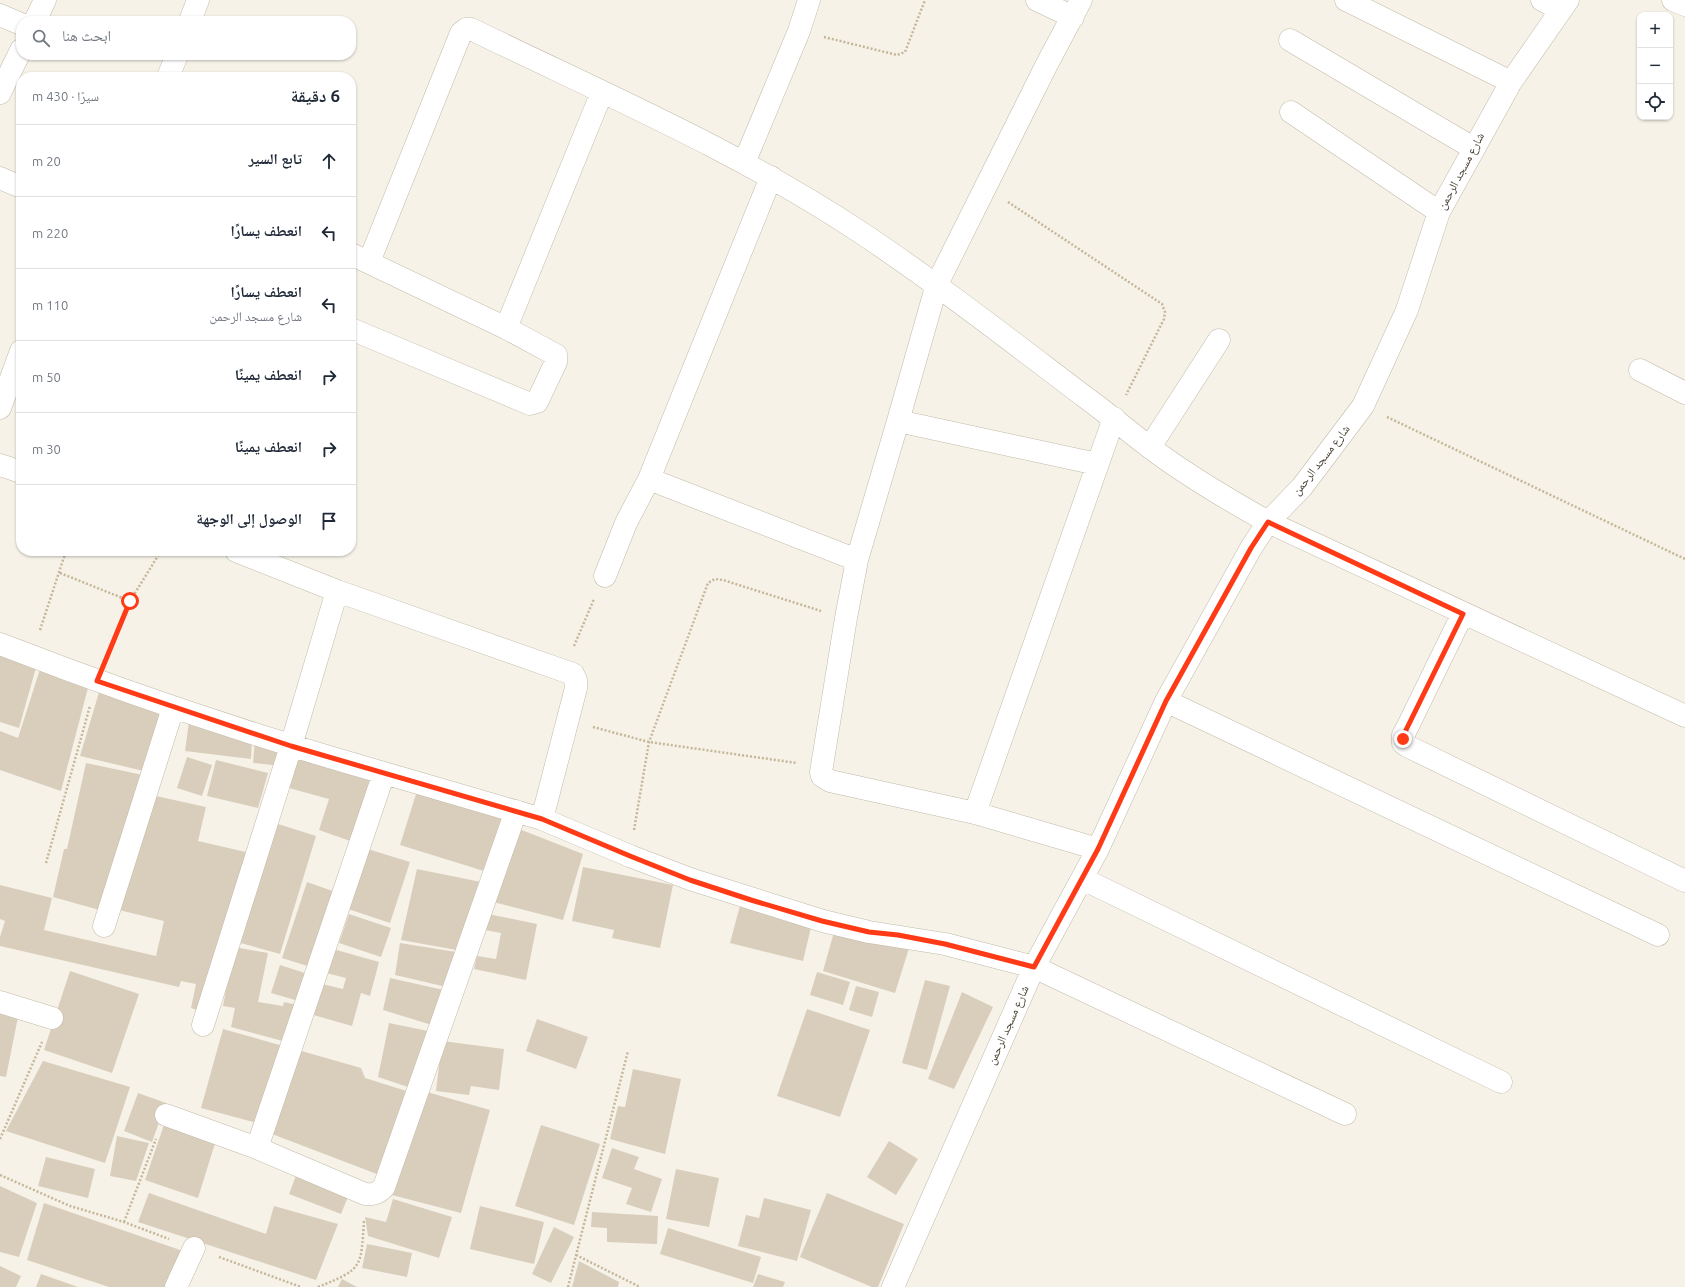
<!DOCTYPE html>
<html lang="ar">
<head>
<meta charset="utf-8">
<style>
	:root { --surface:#fff; --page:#f2f2f3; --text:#1f2937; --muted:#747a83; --line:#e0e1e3 }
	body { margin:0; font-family:Ubuntu,"Noto Naskh Arabic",sans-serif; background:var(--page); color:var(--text); direction:rtl }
	.controls { position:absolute; right:12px; top:12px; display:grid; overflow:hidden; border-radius:8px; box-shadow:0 1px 3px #0004 }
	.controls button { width:36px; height:36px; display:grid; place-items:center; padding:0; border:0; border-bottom:1px solid var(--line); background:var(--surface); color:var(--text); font:20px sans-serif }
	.stop { position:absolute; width:12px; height:12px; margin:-9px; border:3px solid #ff3a16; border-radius:50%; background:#fff }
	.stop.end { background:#ff3a16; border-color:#fff; box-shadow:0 1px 4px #0008 }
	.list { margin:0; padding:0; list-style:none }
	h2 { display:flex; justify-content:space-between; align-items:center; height:52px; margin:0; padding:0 16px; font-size:17px }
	h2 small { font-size:13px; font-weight:400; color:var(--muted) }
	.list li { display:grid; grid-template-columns:26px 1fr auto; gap:12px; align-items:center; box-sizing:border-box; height:72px; padding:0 16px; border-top:1px solid var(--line) }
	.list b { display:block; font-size:15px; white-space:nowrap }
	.list p { margin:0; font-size:13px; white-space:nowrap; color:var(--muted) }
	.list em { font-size:13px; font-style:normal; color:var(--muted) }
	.icon { flex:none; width:22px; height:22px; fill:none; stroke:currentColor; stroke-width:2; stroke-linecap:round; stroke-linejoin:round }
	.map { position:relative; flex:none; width:1685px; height:1287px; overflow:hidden; direction:ltr }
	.search { position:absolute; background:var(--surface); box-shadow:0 1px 3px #0004; left:16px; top:16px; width:340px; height:44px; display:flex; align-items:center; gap:10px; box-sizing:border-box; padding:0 14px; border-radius:16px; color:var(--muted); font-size:15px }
	.panel { position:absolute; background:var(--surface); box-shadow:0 1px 3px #0004; left:16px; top:72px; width:340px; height:484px; border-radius:16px; direction:rtl }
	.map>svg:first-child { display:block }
</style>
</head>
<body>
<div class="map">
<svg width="1685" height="1287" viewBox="0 0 1685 1287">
	<rect width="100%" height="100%" fill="#f6f2e8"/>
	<!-- building -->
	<path fill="#d9cebc" d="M0,649L37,664L19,728L0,722Z
		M41,666L89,684L61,791L0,770V731L18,738Z
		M100,689L166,711L148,772L80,756Z
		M190,714L252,739L251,759L185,751Z
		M255,739L286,748L282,766L253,763Z
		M299,756L374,777L353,842L319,830L329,799L289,788Z
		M187,757L212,765L202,796L177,788Z
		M216,760L268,773L258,808L207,796Z
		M86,763L143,775L103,911L53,897L64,849H67Z
		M417,791L508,815L487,872L400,845Z
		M147,794L206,807L198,841L250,853L203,1012L191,1008L196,984L181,981L179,987L0,946V937L5,921L0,919V885L52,898L44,930L156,956L164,921L119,910Z
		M275,823L316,836L280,954L237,942Z
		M519,829L583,854L563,920L493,902Z
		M361,847L410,862L390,923L342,907Z
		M583,867L673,885L660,948L612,938L614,930L572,921Z
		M417,869L486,883L462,951L401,940Z
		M307,882L341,894L314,968L282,958Z
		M741,902L812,923L803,961L730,943Z
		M349,914L391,928L381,957L339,943Z
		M488,914L537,924L526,980L474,969L477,956L496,959L501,933L485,930Z
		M834,932L910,945L895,993L823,971Z
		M400,943L462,953L451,988L395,975Z
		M234,947L268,953L258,1002L283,1006L284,1002L302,1006L290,1043L231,1027L235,1008L223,1006Z
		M333,949L379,962L370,996L361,993L352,1026L310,1014L318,983L343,989L346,978L326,973Z
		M280,965L311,975L302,1002L271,993Z
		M70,971L139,994L112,1073L44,1050Z
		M817,972L850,982L843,1005L810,995Z
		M390,978L448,991L435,1026L383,1010Z
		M925,980L950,986L927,1070L902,1063Z
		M856,986L879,992L872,1017L849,1010Z
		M962,992L993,1007L954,1089L928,1079Z
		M0,1008L19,1012L6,1077L0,1076Z
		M807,1009L870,1030L840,1117L777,1096Z
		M537,1019L588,1037L576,1069L526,1051Z
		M389,1023L433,1032L414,1089L378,1077Z
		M223,1029L283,1046L261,1124L201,1108Z
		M442,1041L504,1049L499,1090L471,1086L469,1095L436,1091Z
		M298,1050L361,1068L365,1078L413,1093L382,1176L272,1134Z
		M43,1061L130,1087L105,1163L6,1131Z
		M633,1069L681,1079L665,1154L610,1139L618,1106L625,1107Z
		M420,1090L490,1110L461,1213L392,1195Z
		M138,1093L166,1103L152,1142L124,1131Z
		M165,1122L216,1140L198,1198L145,1180Z
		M541,1125L600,1144L574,1225L515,1206Z
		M117,1136L149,1143L136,1181L110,1176Z
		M889,1141L918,1159L896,1195L867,1177Z
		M612,1148L639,1157L634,1169L662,1179L651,1212L626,1204L632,1188L602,1178Z
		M46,1157L95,1169L88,1198L38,1186Z
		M676,1169L719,1178L709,1227L666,1219Z
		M297,1173L349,1194L341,1214L289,1194Z
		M0,1186L37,1203L19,1257L0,1252Z
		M149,1193L266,1234L274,1206L338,1224L316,1280L138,1222Z
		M827,1193L904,1224L878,1287H872L800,1257Z
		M764,1198L811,1210L797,1261L738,1246L746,1215L759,1218Z
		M393,1199L452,1217L439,1258L368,1236L365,1217L386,1222Z
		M44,1203L183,1251L168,1287H109L27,1260Z
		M480,1206L544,1222L534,1264L470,1249Z
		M592,1212L658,1216L657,1244L607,1242V1228L591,1227Z
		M554,1227L574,1237L551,1283L532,1274Z
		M668,1228L761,1257L753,1283L660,1254Z
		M367,1244L412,1253L407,1277L362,1268Z
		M579,1261L619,1282L618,1287H572Z
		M0,1266L21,1276L16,1287H0Z
		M41,1274L78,1287H36Z
		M758,1274L785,1282L783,1287H753Z
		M342,1279L357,1287H338Z"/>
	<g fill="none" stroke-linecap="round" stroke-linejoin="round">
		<!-- street casing -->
		<g stroke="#c3baa9" stroke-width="23">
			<path id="street" d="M1037,0L1073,17
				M1081,0L1047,64L937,284L898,421L857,560L846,618L821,772L822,776L830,781L975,813L1098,849
				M1346,0L1511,82
				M1542,0L1561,10
				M1673,0L1685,5
				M0,15L21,24
				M35,21L45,0
				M190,21L198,0
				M1290,40L1473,148
				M168,77L177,55
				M0,93L21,50
				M1291,112L1439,212
				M744,163L799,31L809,0
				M0,178L21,187
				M351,254L506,328L602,92
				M369,262L461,33L466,29H471C602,93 738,151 860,232C938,284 1011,341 1085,397C1107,413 1127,430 1148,446C1186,475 1227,499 1268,522L1685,716
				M351,329L530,404L537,402L556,362V355L506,328
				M1640,370L1685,393
				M0,408L21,351
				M898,421L1097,464
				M1150,447L1219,340
				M0,465L21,472
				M649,479L857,560
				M605,576L626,523L649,479L771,177
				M337,591L573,674L576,680V688L542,819
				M1463,613L1406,730L1403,735V743L1407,746L1685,881
				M0,644C126,693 254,736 384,773L257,1148
				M1166,701L1658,935
				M384,773L542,819L630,856L690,879L823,921L869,932L945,944L1034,967L1345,1114
				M975,813L1114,418
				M1083,879L1501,1082
				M104,926L173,708
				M0,1002L52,1018
				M203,1025L291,746L337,591L236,551
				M166,1115L257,1148L365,1194C374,1195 378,1193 384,1187L516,811
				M176,1287L194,1248
				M893,1287L1034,967L1098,849L1166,701L1251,548L1268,522L1302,487L1363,406L1407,310L1439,212L1511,82L1568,0"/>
		</g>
		<!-- path -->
		<path stroke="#c6b699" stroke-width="2.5" stroke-dasharray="2 2" stroke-linecap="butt" d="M824,37L897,55L905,52L925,0
			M1008,202L1162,304L1165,312L1164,319L1126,395
			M1387,417L1685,559
			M60,573L130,601
			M40,630L66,551
			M574,646L594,599
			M108,656L130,601L161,551
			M593,727L649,742L797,763
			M634,830L649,742L708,583L715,579L723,580L821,611
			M46,863L90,706
			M0,1139L42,1042
			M0,1175L70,1206L124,1222L169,1239
			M124,1222L156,1139
			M576,1255L640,1287
			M219,1257L301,1287
			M318,1287C363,1269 361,1268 364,1220
			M568,1287L628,1051"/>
		<!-- street -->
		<use href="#street" stroke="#fff" stroke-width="22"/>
	</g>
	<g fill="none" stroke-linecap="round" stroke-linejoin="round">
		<!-- route -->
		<path stroke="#ff3a16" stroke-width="5" d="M130,601L97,681L291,746L542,819L630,856L690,880L751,900L822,921L869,932L898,935L945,944L1034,967L1098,849L1166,701L1251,548L1268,522L1463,614L1406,730L1403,739"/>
	</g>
	<g text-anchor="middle" stroke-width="4" stroke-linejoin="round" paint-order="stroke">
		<!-- street labels -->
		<g font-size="12" fill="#4a4235" stroke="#fff">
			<text transform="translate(1461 171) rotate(-62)" y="4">شارع مسجد الرحمن</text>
			<text transform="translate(1321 460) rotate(-52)" y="4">شارع مسجد الرحمن</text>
			<text transform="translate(1008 1025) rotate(-66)" y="4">شارع مسجد الرحمن</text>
		</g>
	</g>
</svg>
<div class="controls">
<button>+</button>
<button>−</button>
<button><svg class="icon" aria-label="locate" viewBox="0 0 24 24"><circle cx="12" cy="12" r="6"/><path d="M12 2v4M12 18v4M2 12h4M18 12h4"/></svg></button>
</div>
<div class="stop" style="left:130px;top:601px"></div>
<div class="stop end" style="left:1403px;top:739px"></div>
<div class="search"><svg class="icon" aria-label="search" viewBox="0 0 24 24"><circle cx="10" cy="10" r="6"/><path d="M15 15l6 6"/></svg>ابحث هنا</div>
<section class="panel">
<h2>6 دقيقة<small>سيرًا · 430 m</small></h2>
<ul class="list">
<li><svg class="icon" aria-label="ahead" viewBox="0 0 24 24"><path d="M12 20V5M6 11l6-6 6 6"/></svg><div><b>تابع السير</b></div><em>20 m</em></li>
<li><svg class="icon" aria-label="left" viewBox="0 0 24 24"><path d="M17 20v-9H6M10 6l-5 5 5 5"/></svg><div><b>انعطف يسارًا</b></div><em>220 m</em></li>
<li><svg class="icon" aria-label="left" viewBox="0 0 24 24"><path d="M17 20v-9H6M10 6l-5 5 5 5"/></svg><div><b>انعطف يسارًا</b><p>شارع مسجد الرحمن</p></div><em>110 m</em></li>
<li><svg class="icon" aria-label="right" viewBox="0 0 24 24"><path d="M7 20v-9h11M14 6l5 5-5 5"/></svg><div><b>انعطف يمينًا</b></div><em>50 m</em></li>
<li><svg class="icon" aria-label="right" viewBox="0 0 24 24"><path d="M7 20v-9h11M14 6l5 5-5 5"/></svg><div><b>انعطف يمينًا</b></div><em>30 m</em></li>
<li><svg class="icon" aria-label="arrive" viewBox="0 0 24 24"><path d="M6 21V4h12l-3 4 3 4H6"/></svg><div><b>الوصول إلى الوجهة</b></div></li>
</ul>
</section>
</div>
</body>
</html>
